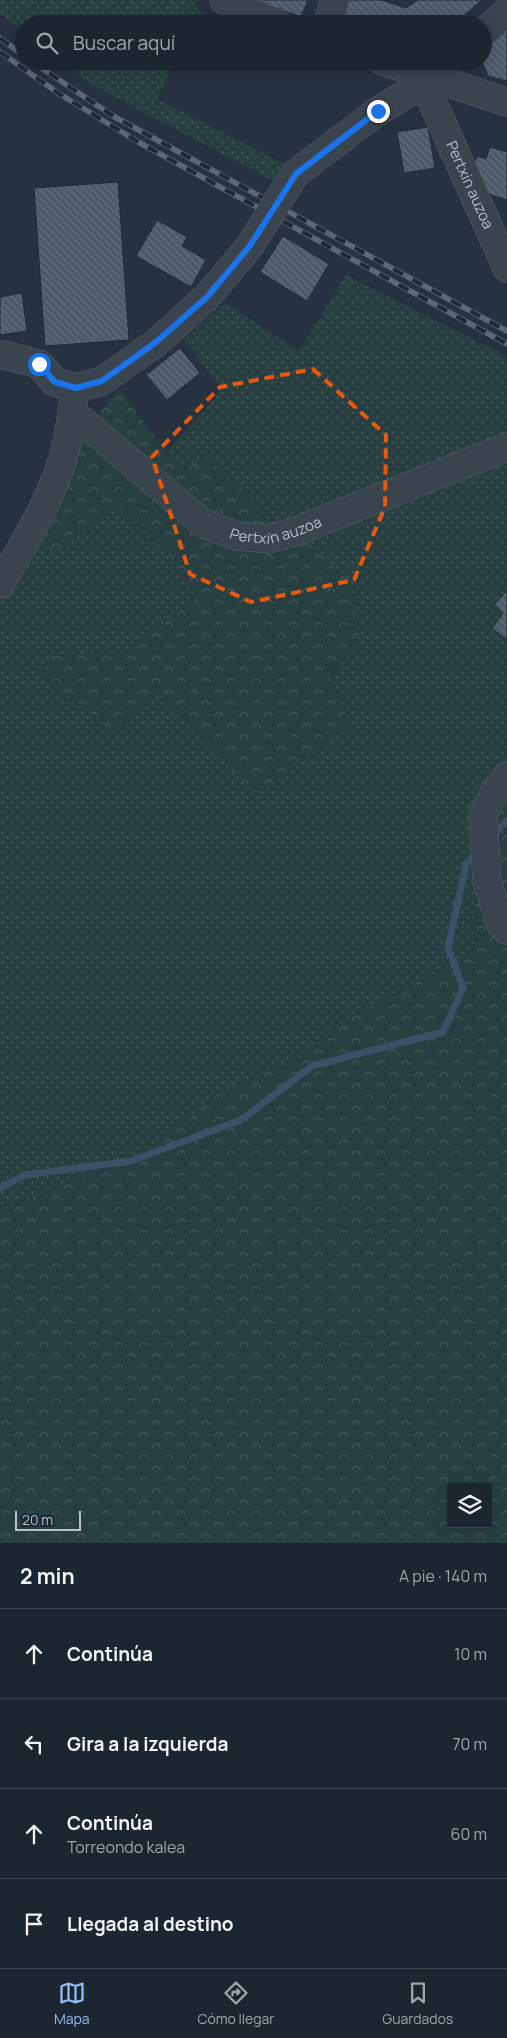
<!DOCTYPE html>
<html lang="es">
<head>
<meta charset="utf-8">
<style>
	:root { --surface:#1c2630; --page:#252e38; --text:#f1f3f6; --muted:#a0a5ab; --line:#3a434c; --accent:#91bbf5 }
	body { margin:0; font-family:Manrope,sans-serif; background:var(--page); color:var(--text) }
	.controls { position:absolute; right:15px; bottom:15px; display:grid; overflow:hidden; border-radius:0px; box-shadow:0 2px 12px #0003 }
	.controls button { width:45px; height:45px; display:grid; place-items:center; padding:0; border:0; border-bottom:1px solid var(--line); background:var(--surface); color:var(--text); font:25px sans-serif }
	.scale { position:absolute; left:15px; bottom:12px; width:66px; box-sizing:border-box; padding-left:5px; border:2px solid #b7bfca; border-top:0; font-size:14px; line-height:18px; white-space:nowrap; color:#b7bfca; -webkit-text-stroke:4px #1f2935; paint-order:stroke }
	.stop { position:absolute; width:15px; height:15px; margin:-11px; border:4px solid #1a73e8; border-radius:50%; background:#fff }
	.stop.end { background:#1a73e8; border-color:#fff; box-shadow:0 1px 5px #0008 }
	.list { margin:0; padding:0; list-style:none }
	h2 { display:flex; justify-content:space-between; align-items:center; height:65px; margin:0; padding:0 20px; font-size:21px }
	h2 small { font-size:16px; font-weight:400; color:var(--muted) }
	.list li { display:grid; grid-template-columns:32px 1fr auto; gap:15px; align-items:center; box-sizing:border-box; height:90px; padding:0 20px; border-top:1px solid var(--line) }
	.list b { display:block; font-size:19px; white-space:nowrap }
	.list p { margin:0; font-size:16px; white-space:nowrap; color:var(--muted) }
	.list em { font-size:16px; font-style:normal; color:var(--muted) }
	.icon { flex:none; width:28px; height:28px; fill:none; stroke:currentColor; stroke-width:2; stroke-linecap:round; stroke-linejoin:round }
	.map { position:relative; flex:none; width:507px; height:1543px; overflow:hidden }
	.search { position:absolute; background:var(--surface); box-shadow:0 2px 12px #0003; left:15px; right:15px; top:15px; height:55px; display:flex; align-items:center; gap:12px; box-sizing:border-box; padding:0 18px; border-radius:28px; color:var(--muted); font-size:19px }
	.sheet { height:425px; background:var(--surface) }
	nav { display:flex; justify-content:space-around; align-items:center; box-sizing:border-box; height:70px; border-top:1px solid var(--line); background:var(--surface); font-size:14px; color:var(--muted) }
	nav a { display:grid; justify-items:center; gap:2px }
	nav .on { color:var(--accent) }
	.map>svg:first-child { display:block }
</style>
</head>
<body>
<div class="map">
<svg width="507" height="1543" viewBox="0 0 507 1543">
	<defs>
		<pattern id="grass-dots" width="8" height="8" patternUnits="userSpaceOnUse" patternTransform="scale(1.25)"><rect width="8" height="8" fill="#283f41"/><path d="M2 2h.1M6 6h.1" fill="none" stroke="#45595b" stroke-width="1.8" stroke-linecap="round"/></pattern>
		<pattern id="forest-crowns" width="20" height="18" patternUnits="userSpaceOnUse" patternTransform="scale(1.25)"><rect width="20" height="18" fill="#283f41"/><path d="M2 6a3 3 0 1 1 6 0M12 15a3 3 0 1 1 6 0" fill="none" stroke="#45595b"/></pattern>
		<pattern id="building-back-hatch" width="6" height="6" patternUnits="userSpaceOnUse" patternTransform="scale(1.25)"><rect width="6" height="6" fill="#4c5968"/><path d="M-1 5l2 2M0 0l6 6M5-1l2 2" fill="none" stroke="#646f7c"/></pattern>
	</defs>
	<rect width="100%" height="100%" fill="#263240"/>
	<!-- grass -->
	<path fill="url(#grass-dots)" d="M0,0H191L211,24H24V32L0,13Z
		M61,61H174L157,99L289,166L279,184L89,83Z
		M346,275L507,357V824L471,923L478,944L464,959L354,1014L294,1059L216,1095L152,1146L0,1211V600L32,545L60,551L115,506L168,554L198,598L125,652L50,656L46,680L89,709L113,733L157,689L256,795L359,635L352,584L307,542L261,526L167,452L222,390L184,340L225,303L299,351Z"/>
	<!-- forest -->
	<path fill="url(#forest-crowns)" fill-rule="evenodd" d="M119,390L167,452L182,464L211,461L250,495L261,526L307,542L352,584L359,635L330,678L351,725L256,795L157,689L113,733L89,709L46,680L50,656L125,652L198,598L168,554L116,506L60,551L32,545L73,444Z
		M507,824V1543H0V1211L152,1146L216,1095L294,1059L354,1014L464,959L478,944L471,923L474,902ZM451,1487H488V1524H451Z"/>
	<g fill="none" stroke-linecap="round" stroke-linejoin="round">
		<!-- stream -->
		<path stroke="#3c5068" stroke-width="7" d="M491,837L507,821
			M0,1188L25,1175L131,1161L241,1120L312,1066L443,1032L463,988L448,947L466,864L477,852"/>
	</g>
	<!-- building -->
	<path fill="url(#building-back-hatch)" stroke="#212b37" d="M255,0H308L301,17Z
		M345,0H381L406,8L418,0H482L454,24H336Z
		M507,25V81L488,76L482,61L483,45Z
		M428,127L435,168L404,173L397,132Z
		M490,147L507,152V200L477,190L471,174L477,156L486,159Z
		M118,182L129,340L45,346L34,188Z
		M157,220L187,237L182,246L206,260L191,287L136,256Z
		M283,236L329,264L307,301L260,272Z
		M22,293L27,331L0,335V297Z
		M180,348L200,373L167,400L146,375Z
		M507,590V640L492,628L503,613L494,605Z"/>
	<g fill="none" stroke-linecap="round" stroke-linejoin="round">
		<!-- minor casing -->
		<g stroke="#58626d" stroke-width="29">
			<g id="minor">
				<path d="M224,0L278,24"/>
				<path d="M327,24L335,0"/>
				<path d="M483,33L507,12"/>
				<path d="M382,61L507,102"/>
				<path id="s1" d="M431,79L432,101L507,268"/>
				<path d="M295,174L378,111L431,79L451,61"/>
				<path d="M0,354L39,364L55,382L76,388L102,381L156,343L207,297L249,247"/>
				<path id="s2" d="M72,412L204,524L238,536L269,539L294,532L507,447"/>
				<path d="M0,584C25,542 57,491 67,442C70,428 72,412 74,397"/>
				<path d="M507,776L494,794L483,814L487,881L500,923L507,930"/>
			</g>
		</g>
		<!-- minor -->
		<use href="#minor" stroke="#3a444f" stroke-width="28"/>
		<!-- rail casing -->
		<g stroke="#5c6876" stroke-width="5.5">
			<path id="rail" d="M0,38L24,56
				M0,52L58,93L140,143L507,344
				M31,61L113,116L507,331"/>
		</g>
		<!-- rail -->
		<use href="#rail" stroke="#1f2935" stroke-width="4" stroke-dasharray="11" stroke-linecap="butt"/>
		<!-- minor-bridge casing -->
		<g stroke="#58626d" stroke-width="29" stroke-linecap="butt">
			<path id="minor-bridge" d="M249,247L295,174"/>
		</g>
		<!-- minor-bridge -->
		<use href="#minor-bridge" stroke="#3a444f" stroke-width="28"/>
	</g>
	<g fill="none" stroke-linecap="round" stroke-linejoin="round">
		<!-- route -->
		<path stroke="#1a73e8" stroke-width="6" d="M39,364L55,382L76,388L102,381L156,342L207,297L249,247L296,174L378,111"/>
	</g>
	<!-- marked area -->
	<path fill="none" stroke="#e8590c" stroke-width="4" stroke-dasharray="10 6" stroke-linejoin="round" d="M313,369L386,435L385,507L354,580L251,602L190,574L152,457L220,387Z"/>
	<g text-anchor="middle" stroke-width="4" stroke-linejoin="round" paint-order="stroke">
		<!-- street labels -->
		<g font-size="15" fill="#b7bfca" stroke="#1f2935">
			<text dy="5" stroke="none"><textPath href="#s1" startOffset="114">Pertxin auzoa</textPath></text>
			<text dy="5" stroke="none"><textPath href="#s2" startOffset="248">Pertxin auzoa</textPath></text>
		</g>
	</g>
</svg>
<div class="controls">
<button><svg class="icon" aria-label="layers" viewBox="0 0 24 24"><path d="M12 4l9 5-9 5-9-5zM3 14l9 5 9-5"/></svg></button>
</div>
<div class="scale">20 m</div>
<div class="stop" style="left:39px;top:364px"></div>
<div class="stop end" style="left:378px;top:111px"></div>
<div class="search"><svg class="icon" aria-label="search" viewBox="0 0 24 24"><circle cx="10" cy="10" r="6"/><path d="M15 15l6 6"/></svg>Buscar aquí</div>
</div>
<section class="sheet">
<h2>2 min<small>A pie · 140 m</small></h2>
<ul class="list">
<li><svg class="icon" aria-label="ahead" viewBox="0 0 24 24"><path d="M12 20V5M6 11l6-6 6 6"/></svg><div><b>Continúa</b></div><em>10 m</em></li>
<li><svg class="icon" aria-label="left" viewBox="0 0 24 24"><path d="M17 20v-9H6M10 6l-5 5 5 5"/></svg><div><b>Gira a la izquierda</b></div><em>70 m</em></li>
<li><svg class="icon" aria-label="ahead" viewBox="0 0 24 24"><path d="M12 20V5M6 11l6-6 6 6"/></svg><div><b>Continúa</b><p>Torreondo kalea</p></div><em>60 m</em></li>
<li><svg class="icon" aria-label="arrive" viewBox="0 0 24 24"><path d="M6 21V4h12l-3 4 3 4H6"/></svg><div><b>Llegada al destino</b></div></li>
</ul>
</section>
<nav>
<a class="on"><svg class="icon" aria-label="map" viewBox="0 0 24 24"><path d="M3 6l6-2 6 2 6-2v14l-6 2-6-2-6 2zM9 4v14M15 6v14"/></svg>Mapa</a>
<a><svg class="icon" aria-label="directions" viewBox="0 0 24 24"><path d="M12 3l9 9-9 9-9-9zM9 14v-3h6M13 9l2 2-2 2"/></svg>Cómo llegar</a>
<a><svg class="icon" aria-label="saved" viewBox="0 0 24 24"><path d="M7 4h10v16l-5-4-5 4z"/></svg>Guardados</a>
</nav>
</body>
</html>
